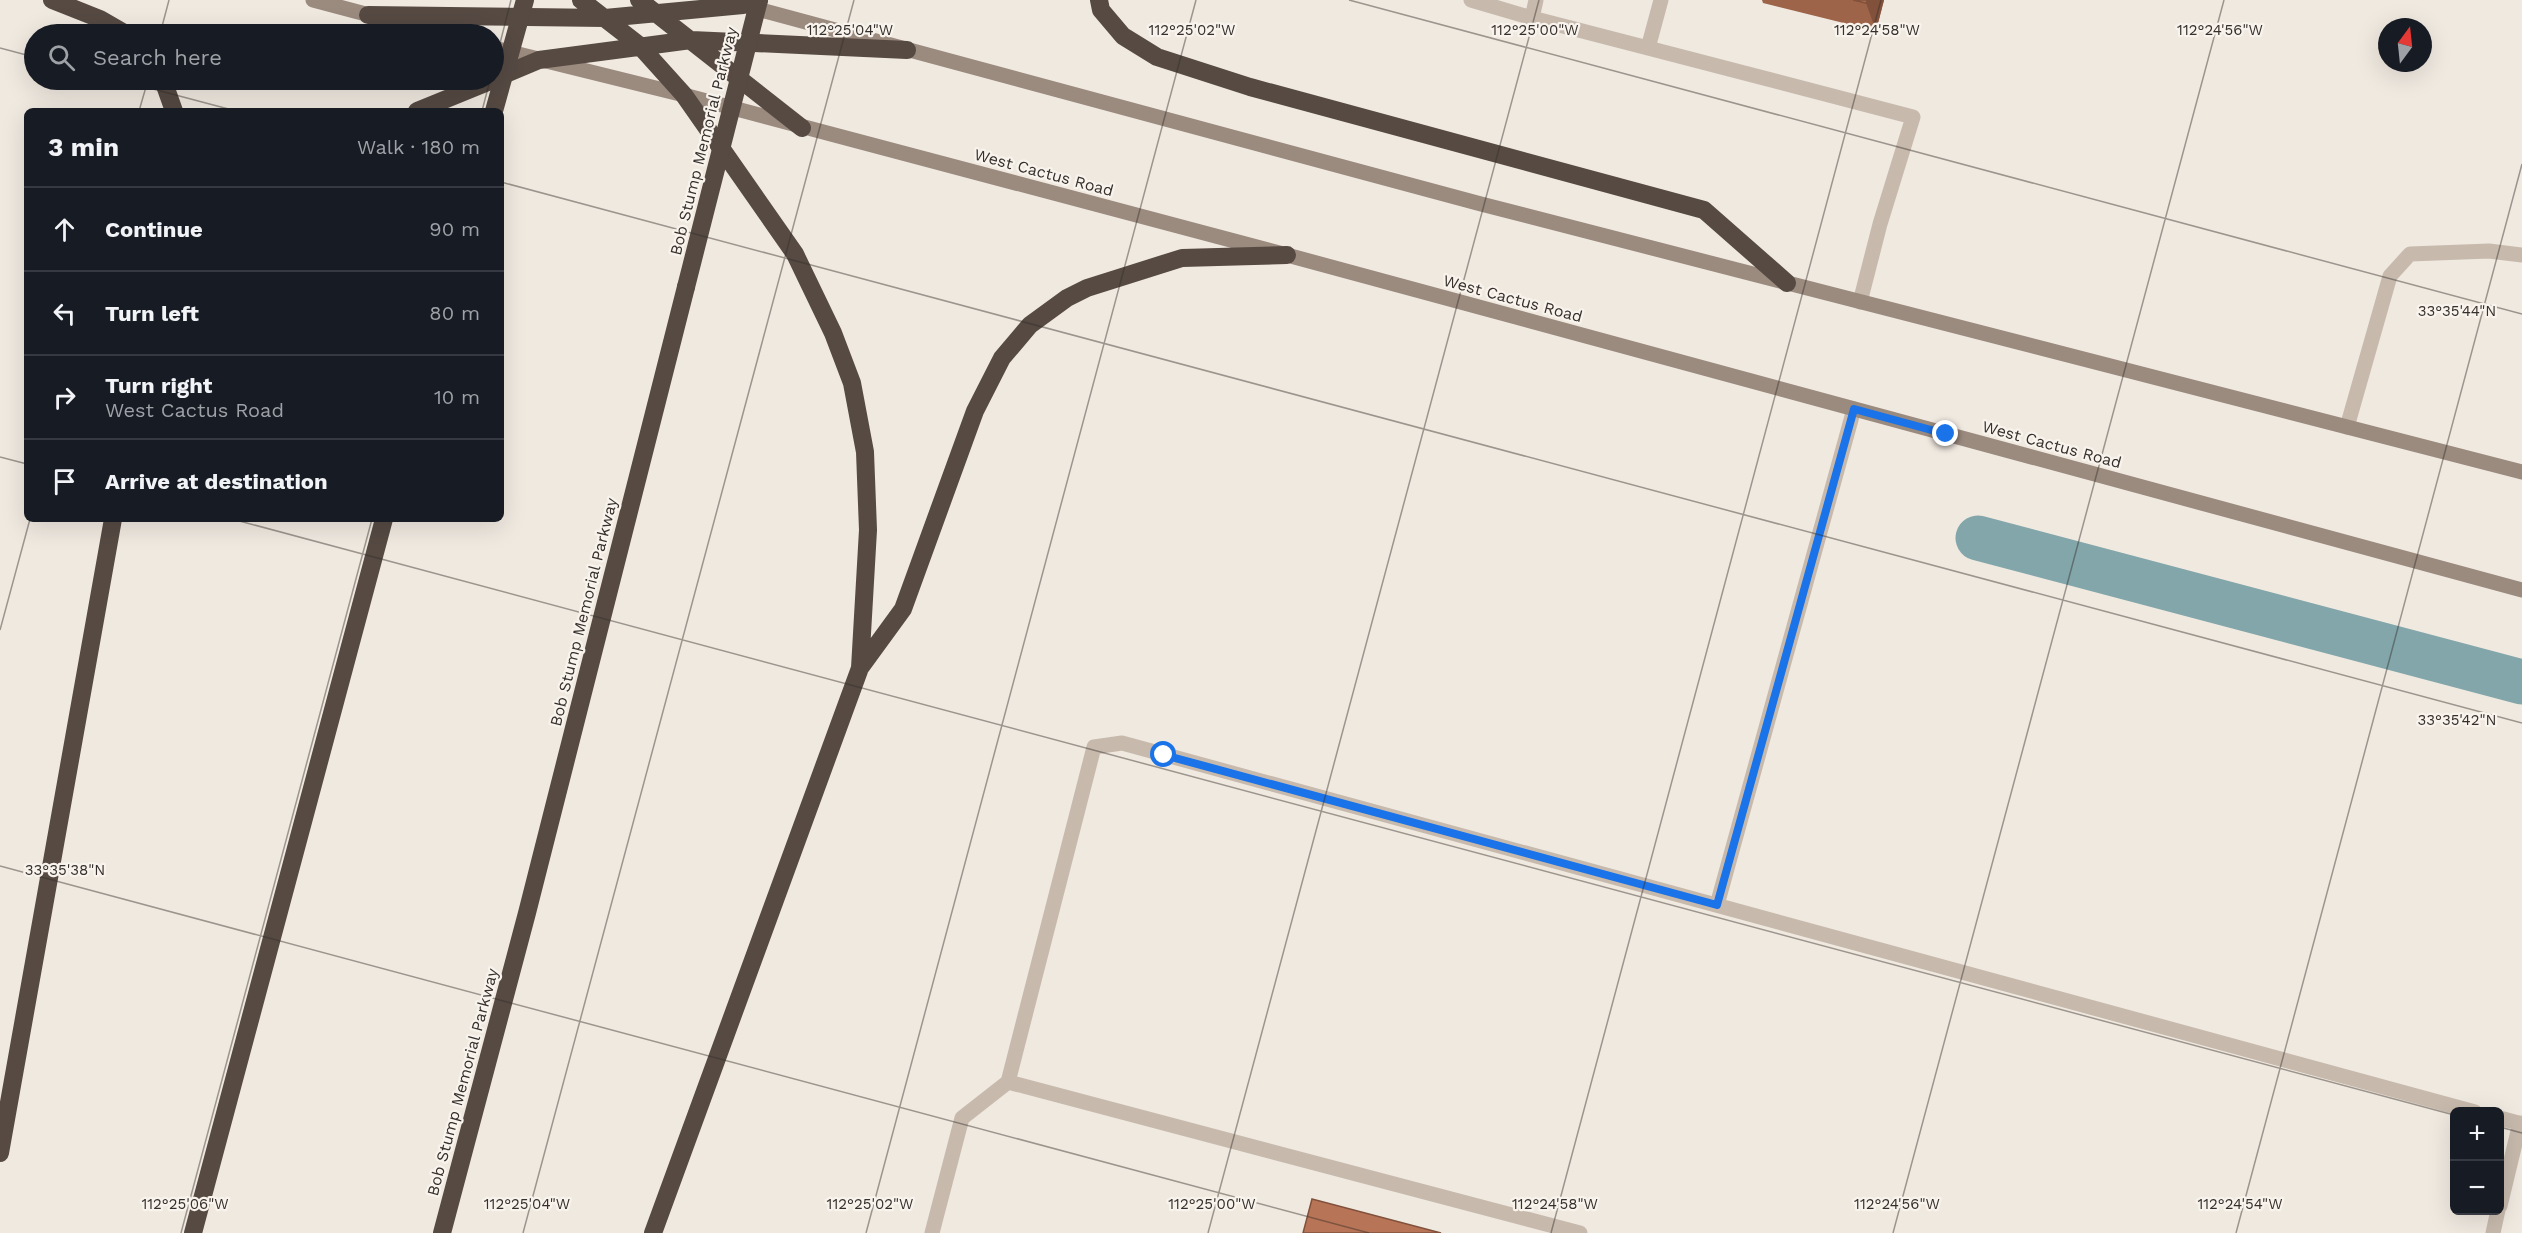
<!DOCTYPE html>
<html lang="en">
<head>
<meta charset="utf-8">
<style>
	:root { --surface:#171b24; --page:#242831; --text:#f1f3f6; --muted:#9ea1a6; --line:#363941 }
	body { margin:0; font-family:"Work Sans",sans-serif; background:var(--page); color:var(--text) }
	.controls { position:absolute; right:18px; bottom:18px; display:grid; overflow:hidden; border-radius:9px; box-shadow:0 6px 24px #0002 }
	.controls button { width:54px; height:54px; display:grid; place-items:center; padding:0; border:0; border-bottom:2px solid var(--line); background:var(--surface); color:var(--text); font:30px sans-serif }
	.compass { position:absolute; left:2378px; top:18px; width:54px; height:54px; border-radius:50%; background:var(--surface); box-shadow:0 6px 24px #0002; rotate:15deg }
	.stop { position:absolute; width:18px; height:18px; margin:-14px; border:4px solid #1a73e8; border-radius:50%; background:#fff }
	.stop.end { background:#1a73e8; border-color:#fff; box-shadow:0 2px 6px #0008 }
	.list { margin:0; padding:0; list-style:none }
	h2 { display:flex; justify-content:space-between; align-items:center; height:78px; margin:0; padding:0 24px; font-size:26px }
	h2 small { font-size:20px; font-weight:400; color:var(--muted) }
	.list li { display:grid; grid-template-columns:39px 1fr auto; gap:18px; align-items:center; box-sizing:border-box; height:84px; padding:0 24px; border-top:2px solid var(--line) }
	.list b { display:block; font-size:22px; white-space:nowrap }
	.list p { margin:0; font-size:20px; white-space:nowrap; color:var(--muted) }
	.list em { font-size:20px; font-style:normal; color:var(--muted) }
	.icon { flex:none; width:33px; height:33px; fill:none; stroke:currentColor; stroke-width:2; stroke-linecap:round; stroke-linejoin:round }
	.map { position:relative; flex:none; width:2522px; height:1233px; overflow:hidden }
	.search { position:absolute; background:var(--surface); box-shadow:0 6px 24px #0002; left:24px; top:24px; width:480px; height:66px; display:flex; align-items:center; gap:15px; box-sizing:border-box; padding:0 21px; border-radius:33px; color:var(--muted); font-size:22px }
	.panel { position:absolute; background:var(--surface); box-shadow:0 6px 24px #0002; left:24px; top:108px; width:480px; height:414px; border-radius:9px }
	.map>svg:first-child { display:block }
</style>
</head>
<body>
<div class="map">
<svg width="2522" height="1233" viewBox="0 0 2522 1233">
	<rect width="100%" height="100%" fill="#f0e9e0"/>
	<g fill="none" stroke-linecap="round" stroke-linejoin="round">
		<!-- canal -->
		<path stroke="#82a6aa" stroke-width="45" d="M1978,538L2522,682"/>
		<!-- lane -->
		<path stroke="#c7baad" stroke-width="15" d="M1471,0L1532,18
			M1536,0L1532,18L1648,48
			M1661,0L1648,48L1913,117L1880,224L1860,302
			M2347,427L2390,276L2410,254L2489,251L2522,255
			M1717,905L1854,409
			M2500,1118L2522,1124
			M2500,1206L2520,1123
			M932,1233L962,1118L1008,1082
			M1580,1233L1008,1082L1094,747L1122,743L2475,1112
			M2493,1233L2498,1210"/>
		<!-- secondary -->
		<path stroke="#9b8a7e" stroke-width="15" d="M313,0L441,34
			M746,6L1481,204L2522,472
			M494,48L684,95L1287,255L2522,590"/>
		<!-- highway -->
		<path stroke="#564a43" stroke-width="18" d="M52,0L100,19L126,34
			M581,0L639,45L684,95L795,254L833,333L852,383L865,452L868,530L860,668
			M639,0L802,128
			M1099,0L1101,10L1123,36L1157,57L1250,87L1704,210L1787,283
			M368,15L605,18L743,5L759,0
			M494,79L539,60L691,40L907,50
			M163,80L174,111
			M417,111L493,80
			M0,1153L113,519
			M193,1233L384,519
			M442,1233L527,913L686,287
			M653,1233L860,668L903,609L975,411L1002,358L1030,325L1067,298L1087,288L1182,258L1287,255"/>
		<!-- highway-bridge -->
		<path stroke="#564a43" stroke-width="18" d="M494,111L525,0
			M686,287L759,0"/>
	</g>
	<!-- wall -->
	<path fill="#9e644a" d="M1762,0H1884L1876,31L1763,3Z"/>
	<!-- shaded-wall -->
	<path fill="#81513c" d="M1867,0H1884L1876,31L1866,3Z"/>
	<!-- building -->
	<path fill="#b87456" stroke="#81513c" stroke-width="1.5" d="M1853,0H1867L1866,3Z
		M1312,1199L1441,1233H1303Z"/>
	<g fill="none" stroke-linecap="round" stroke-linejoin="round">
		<!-- route -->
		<path stroke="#1a73e8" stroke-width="8" d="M1164,755L1717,905L1854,409L1946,434"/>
	</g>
	<!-- ticks -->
	<path fill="none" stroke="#362f2b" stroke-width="1.5" stroke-opacity="0.45" d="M1349,0L2522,314M160,34L169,0M0,48L34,57M494,67L511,0M119,80L236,111M139,111L148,80M482,111L490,80M501,182L2522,723M0,457L27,464M232,519L2454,1115M0,630L30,519M0,866L1369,1233M2500,1127L2522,1133M181,1233L372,519M523,1233L854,0M866,1233L1196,0M1208,1233L1539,0M1551,1233L1881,0M1893,1233L2224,0M2236,1233L2522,164"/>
	<g text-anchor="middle" stroke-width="4.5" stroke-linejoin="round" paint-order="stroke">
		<!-- street labels -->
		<g font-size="16" fill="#362f2b" stroke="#f8f3ec">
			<text transform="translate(703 141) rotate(-76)" y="6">Bob Stump Memorial Parkway</text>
			<text transform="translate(1044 172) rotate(15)" y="6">West Cactus Road</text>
			<text transform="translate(1513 298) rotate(15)" y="6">West Cactus Road</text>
			<text transform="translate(2052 444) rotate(15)" y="6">West Cactus Road</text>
			<text transform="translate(583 612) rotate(-76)" y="6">Bob Stump Memorial Parkway</text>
			<text transform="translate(462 1082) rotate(-75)" y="6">Bob Stump Memorial Parkway</text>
		</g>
	</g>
	<g font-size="15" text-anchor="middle" fill="#362f2b" stroke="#f8f3ec" stroke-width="4.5" stroke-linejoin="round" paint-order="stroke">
		<text x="850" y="35">112°25'04"W</text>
		<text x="1192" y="35">112°25'02"W</text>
		<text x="1535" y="35">112°25'00"W</text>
		<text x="1877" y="35">112°24'58"W</text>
		<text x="2220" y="35">112°24'56"W</text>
		<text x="2457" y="316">33°35'44"N</text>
		<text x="2457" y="725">33°35'42"N</text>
		<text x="65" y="875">33°35'38"N</text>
		<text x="185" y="1209">112°25'06"W</text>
		<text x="527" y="1209">112°25'04"W</text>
		<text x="870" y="1209">112°25'02"W</text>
		<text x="1212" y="1209">112°25'00"W</text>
		<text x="1555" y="1209">112°24'58"W</text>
		<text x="1897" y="1209">112°24'56"W</text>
		<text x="2240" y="1209">112°24'54"W</text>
	</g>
</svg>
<div class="controls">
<button>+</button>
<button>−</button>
</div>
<svg class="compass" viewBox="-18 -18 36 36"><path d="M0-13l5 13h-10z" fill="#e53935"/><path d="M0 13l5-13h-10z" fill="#9ea1a6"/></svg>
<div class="stop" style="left:1164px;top:755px"></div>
<div class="stop end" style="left:1946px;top:434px"></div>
<div class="search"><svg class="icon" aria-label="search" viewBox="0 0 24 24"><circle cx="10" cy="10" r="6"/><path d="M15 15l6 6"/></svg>Search here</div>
<section class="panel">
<h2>3 min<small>Walk · 180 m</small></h2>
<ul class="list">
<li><svg class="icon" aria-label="ahead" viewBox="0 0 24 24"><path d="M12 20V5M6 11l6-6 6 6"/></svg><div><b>Continue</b></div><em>90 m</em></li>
<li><svg class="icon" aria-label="left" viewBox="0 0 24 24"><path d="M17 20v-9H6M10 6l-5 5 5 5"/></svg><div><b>Turn left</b></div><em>80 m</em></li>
<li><svg class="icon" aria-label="right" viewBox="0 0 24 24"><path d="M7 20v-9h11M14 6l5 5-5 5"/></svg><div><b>Turn right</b><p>West Cactus Road</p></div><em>10 m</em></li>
<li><svg class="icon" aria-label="arrive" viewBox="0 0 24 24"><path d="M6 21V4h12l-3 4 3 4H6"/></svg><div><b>Arrive at destination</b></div></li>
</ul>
</section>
</div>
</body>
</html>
